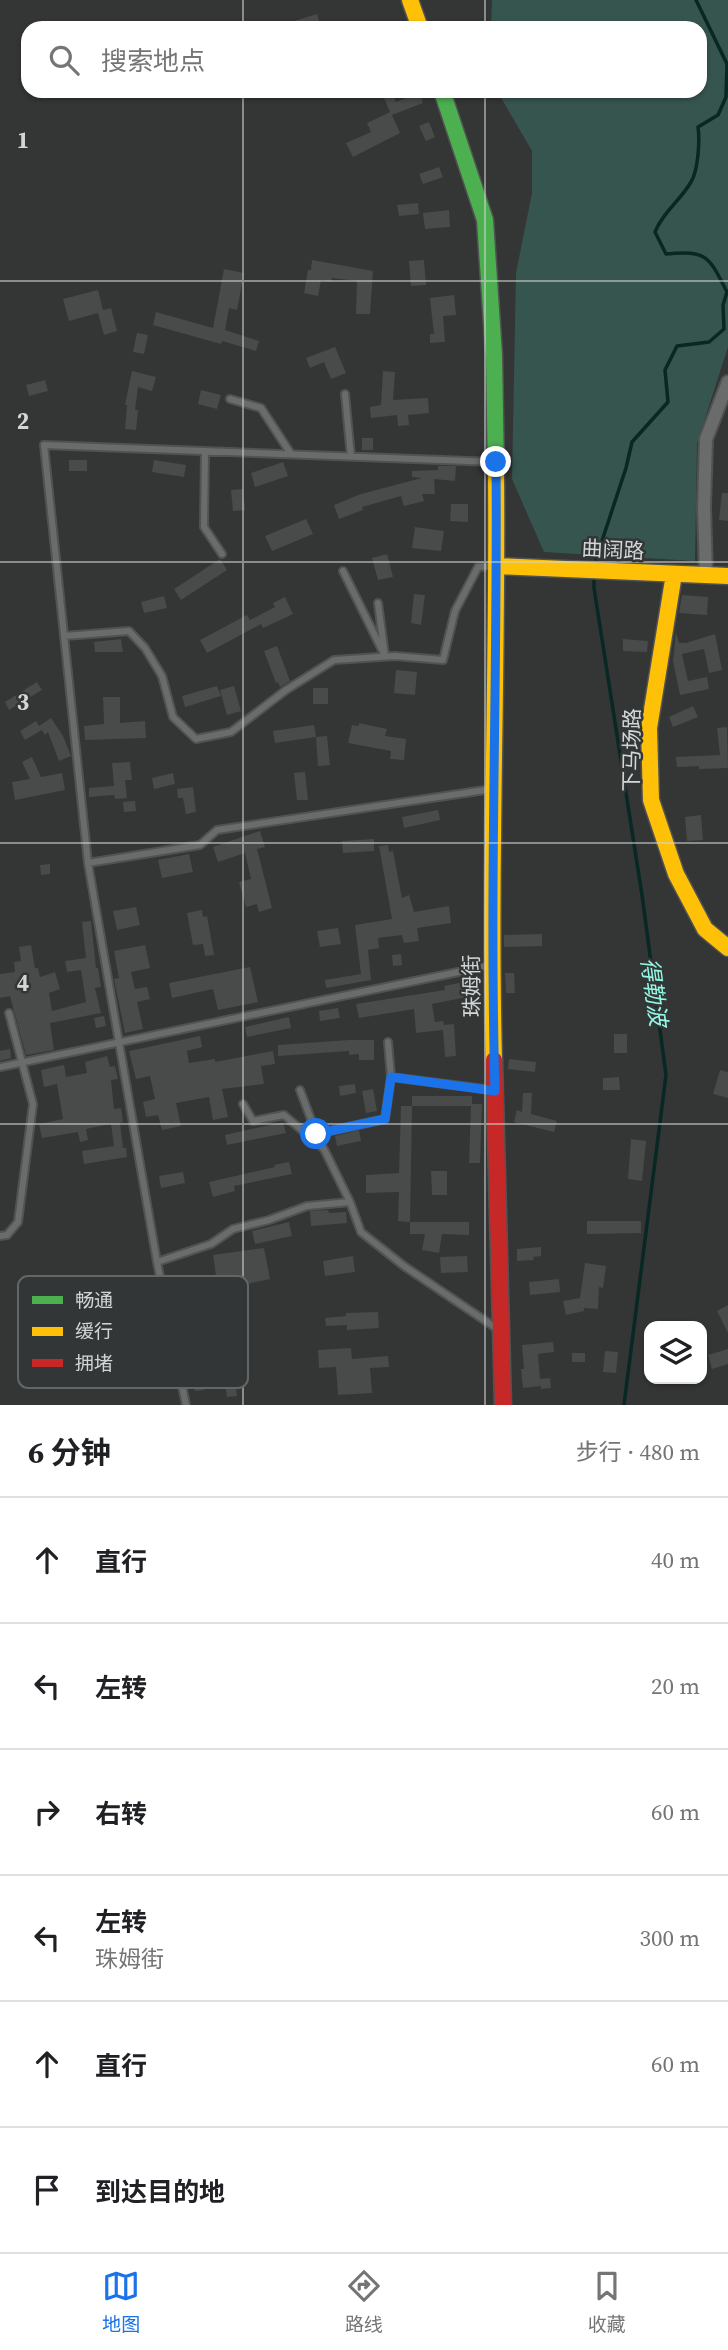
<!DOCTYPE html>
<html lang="zh">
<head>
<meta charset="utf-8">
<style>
	:root { --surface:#fff; --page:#f2f2f2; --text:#202124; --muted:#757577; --line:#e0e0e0; --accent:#1a73e8 }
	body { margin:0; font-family:"Source Serif 4","Noto Sans SC",serif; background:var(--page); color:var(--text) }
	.controls { position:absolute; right:21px; bottom:21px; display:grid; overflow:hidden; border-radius:14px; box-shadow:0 2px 5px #0004 }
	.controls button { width:63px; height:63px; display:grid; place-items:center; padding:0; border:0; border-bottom:2px solid var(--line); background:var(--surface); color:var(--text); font:35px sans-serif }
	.stop { position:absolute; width:21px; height:21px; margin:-16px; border:5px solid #1a73e8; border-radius:50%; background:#fff }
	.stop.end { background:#1a73e8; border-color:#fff; box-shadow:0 2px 7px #0008 }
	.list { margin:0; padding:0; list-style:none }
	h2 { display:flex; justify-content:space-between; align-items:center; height:91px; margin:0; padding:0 28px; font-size:30px }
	h2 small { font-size:23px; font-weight:400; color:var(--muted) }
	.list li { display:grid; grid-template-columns:46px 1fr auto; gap:21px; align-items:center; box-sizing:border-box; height:126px; padding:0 28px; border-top:2px solid var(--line) }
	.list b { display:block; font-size:26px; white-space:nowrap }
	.list p { margin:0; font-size:23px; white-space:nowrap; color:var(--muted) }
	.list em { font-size:23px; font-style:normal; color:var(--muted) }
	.icon { flex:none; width:38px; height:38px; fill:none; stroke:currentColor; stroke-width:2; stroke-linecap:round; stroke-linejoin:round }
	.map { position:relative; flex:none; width:728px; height:1405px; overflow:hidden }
	.search { position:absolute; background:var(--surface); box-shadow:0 2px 5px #0004; left:21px; right:21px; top:21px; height:77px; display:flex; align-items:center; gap:18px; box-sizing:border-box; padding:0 24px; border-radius:21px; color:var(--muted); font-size:26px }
	.sheet { height:847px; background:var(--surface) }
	nav { display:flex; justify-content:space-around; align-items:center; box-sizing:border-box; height:98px; border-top:2px solid var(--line); background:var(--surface); font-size:19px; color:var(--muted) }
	nav a { display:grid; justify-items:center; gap:4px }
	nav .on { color:var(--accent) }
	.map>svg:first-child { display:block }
</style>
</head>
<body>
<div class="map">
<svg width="728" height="1405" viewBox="0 0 728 1405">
	<rect width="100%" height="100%" fill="#343535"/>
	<!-- green -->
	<path fill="#37554f" d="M492,0H728V347L697,443L695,561L544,552L512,479L516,273L532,193V151L497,91H700V28H491Z"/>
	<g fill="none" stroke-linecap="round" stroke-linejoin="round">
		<!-- stream -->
		<path stroke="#082823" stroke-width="3.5" d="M596,559L626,468L632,442L668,402L665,370L677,346L709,342L724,329L723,305L727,292C709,257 708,250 666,254L655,232C663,212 680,201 691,182C698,171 700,141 698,127L718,115L726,97L727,64L696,0
			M594,580V588L642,895L666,1075L624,1405"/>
	</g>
	<!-- building -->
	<path fill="#494a4a" d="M317,14L321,28H278V26Z
		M381,91H391L396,102L420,93L423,103L392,115L400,133L353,157L346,143L371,132L367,123L390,112Z
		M429,122L435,137L426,141L419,126Z
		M439,167L443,177L423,184L419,174Z
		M418,203L419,214L399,216L397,205Z
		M449,210L450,227L425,229L423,213Z
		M312,260L373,271L370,314H356L357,281L332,278L331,282L321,280L318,296L304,293L308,270H311Z
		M424,260L426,285L411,286L409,261Z
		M224,269L244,273L237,310L229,308L225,330L259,341L256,351L222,341L221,344L153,325L156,312L213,328Z
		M98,290L103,310L111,308L117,331L104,335L98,313L69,321L63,299Z
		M454,295L456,315L443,316L445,342L430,343V334H434L430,298Z
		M137,333L148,335L144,354L133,352Z
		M335,347L346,373L331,379L324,362L310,368L306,358Z
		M132,371L156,377L152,391L138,387L135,410H138L136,430L125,429L127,405H125Z
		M383,371L395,372L393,400L428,398L429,413L408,415L409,425L398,426L397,415L371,418L370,407L381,405Z
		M45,380L48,391L29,396L26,385Z
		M201,390L221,395L217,409L198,404Z
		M362,438H373V450H362Z
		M69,460H87V471H69Z
		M154,460L186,465L184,477L152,472Z
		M283,462L288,476L255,487L251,473Z
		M438,466H456L455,481L434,479L435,494H422L424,501L404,506L401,496L362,507L363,510L339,519L334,505L361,494L422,478L412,477V471L438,470Z
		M243,489L245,510L233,511L231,490Z
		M722,493H728V521L719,520Z
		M451,504H468V522L450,521Z
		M306,519L313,534L272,551L265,536Z
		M415,527L444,531L441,551L412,548Z
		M387,554L393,577L378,580L372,558Z
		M220,559L227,570L181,600L174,589Z
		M414,594L425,595L421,625L411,623Z
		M682,595L708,597L707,615L679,613Z
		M164,596L167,608L144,613L141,602Z
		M285,597L293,614L263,628L261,624L207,653L200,640L247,615L250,620L275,607L273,603Z
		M676,632L679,643H686L715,634L722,670L709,673L704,649L682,654L688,681L707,677L709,689L680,695L673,661Z
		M121,639L123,652H95L94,642Z
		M623,639L648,641L647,652L623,651Z
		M277,646L290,681L280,687L278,682L276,683L264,651Z
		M396,670L417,672L415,695L394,693Z
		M37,682L42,690L9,710L5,702Z
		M217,686L221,696L185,707L182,696Z
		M234,686L241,711L227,715L220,690Z
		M313,688H328V704H313Z
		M103,697H120V723L145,721L146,738L85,740L84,726L104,724Z
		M693,706L698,717L673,727L669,717Z
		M51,718L63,736L71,756L59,761L48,732L45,735L42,730L25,740L20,731L36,721L39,726Z
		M359,723L387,729L385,736L406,739L404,760L390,759L391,751L348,743L352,725L359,726Z
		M314,725L316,737L275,743L273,731Z
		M727,727L728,768L699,769V766L677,767L676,757L720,755L717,728Z
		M327,736L330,765L318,766L316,737Z
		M32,757L41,777L62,773L65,790L15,800L12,782L30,779L22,762Z
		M130,762L132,780H125L127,798L115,799L114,795L89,797V788L114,786L112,763Z
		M305,772L308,800H297L294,773Z
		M173,773L175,784L154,789L152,778Z
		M193,787L196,812L186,814L183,798H178L177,789Z
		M135,801L136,811L124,812L123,802Z
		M438,810L440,820L404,828L402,817Z
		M701,815L703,840L687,841L685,817Z
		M260,831L265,847L257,849L272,908L259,912L257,904L246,907L239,882L251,879L245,853L218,862L213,847Z
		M374,839V851L343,853L342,841Z
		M388,845L389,852L393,851L402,898L409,895L414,912L449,906L451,923L417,928L419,941L404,943L402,935L378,938L379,948L368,950L371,980L326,988L325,980L361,974L355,925L392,919L379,846Z
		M189,854L193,872L162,878L158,860Z
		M50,864V874L41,875L40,865Z
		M136,907L140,925L117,930L113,911Z
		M202,910L203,917L207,916L214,955L205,956L203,944L193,945L187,913Z
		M91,921L96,968H98L101,987L95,988L101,1013L50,1023L54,1050L26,1055L10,996L0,998V974L15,972L14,962L21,961L19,947L31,945L35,968H38L40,977L55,972L60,989L49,993L52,1011L86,1002L81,970L67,972L65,961L86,958L82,922Z
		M338,928L341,944L320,947L317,931Z
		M542,934V946L504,947V935Z
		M145,945L150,968L131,972L135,989L147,987L150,999L137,1002L143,1029L125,1033L114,979L119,978L114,951Z
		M401,954L402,965L393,966L392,955Z
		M250,967L258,1002L218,1010L213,989L172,998L169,983Z
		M505,973H514L515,993H506Z
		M474,980L476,995L432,1004L435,1022L443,1021L444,1025L454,1024L456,1056L445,1057L443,1030L416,1033L414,1009L359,1018L356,1004L445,990L444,986Z
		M338,1008L340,1018L320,1021L319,1011Z
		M104,1016L106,1026L96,1028L94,1018Z
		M289,1017L291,1028L247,1037L245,1027Z
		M614,1034H627V1053H614Z
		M200,1036L202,1047L187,1051L189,1063L215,1059V1062L273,1051L275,1064L261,1066L264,1084L222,1089L228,1117L213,1120L209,1097L176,1103L181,1126L162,1130L158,1115L146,1117L143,1102L155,1099L150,1076L136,1079L129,1051Z
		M349,1040H374V1060H359V1054L349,1055V1051L278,1056V1045Z
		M10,1049L11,1058L0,1061V1051Z
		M107,1056L110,1067L115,1066L118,1079L111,1080L114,1109L121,1108L123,1122L120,1123L123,1148H126L127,1157L84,1164L82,1151L114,1146L111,1124L86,1129L88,1140L80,1142L78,1132L42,1138L39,1124L63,1119L57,1084L44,1087L41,1070L64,1065L66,1077L87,1073L85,1062Z
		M509,1059L536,1062L535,1072L508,1069Z
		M720,1070L728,1072V1098L713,1094Z
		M619,1077L620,1090H603V1078Z
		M355,1084L356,1093L340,1096L339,1086Z
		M373,1089L377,1111L366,1113L362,1091Z
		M523,1093H532L531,1114L557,1121L554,1132L514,1122L517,1110L522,1112Z
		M412,1096H472V1104H482L480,1163H469L471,1106H412Z
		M401,1106H412L410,1222L398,1221L399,1192L366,1193V1175L399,1173Z
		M283,1122L286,1133L227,1145L225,1135Z
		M359,1130L361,1141L337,1146L335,1136Z
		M631,1139L646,1141L642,1181L628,1179Z
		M289,1162L292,1174L234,1186L235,1191L213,1197L209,1182L275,1167L274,1165Z
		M431,1171H447V1195H432Z
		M183,1172L185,1183L161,1188L159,1176Z
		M328,1210L329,1213L346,1212L347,1223L311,1226L310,1211Z
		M587,1221H641V1233L587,1234Z
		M289,1222L292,1236L255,1244L252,1231Z
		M410,1222H469V1235L442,1234L439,1253L422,1250L425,1234H410Z
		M541,1247V1256L533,1257L534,1260L517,1261V1249Z
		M264,1248L270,1279L247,1284L249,1302L194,1309L192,1292L218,1289L213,1255Z
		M353,1256L355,1272L325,1276L323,1261Z
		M467,1256L468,1272L441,1273L440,1257Z
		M585,1263L606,1266L603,1288L599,1287L598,1309L584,1308V1311L566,1315L563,1301L580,1298Z
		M559,1279L560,1292L530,1295L529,1282Z
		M728,1305V1333L717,1311Z
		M378,1312L379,1328L347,1330V1325L326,1326L325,1318L346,1316V1313Z
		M553,1342L554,1352L538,1354L540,1379L550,1378L551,1388L541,1389V1386L523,1388L521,1369H524L522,1345Z
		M197,1346L204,1390L195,1391L189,1347Z
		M230,1346L237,1396L227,1397L220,1347Z
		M351,1348L352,1359L388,1356L389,1367L370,1368L372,1393L338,1395L336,1367L319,1368L318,1350Z
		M728,1349V1364L712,1369L708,1355Z
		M605,1351L618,1352L616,1373L603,1372Z
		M572,1353H585V1362H572Z"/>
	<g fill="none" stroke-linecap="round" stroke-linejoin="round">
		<!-- lane casing -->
		<g stroke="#515252" stroke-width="10">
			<path id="lane" d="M345,394L351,457
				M230,399L261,408L291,454
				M205,451L204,527L222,554
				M343,571L385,656L378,603
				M64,636L129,631L145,648L162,676L173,717L196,739L231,732L286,690L334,660L395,656L443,660L455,611L478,567L495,566
				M88,863L200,845L217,830L492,789
				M388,1042L391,1077
				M0,1067L492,965
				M300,1090L318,1138
				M243,1104L253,1121L284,1115L324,1149L350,1202
				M316,1134L385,1119L391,1077L492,1090
				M0,1236L7,1235L18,1222L33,1104L9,1013
				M157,1262L211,1244L233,1229L269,1220L307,1206L350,1202L361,1232L404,1266L499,1330
				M186,1405L157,1262L88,863L44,445L495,462"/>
		</g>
		<!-- street casing -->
		<g stroke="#515252" stroke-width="16">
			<path id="street" d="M706,575L704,507L706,439L728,382"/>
		</g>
		<!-- fast casing -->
		<g stroke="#515252" stroke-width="19">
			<path id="fast" d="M442,91L485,220L494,355L496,473"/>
		</g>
		<!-- slow casing -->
		<g stroke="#515252" stroke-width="19">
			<path id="slow" d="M410,0L420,28
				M497,566L728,576
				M674,574L649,728L651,800L676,874L705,929L728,948
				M494,1060C489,864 498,669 496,473"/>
		</g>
		<!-- jam casing -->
		<g stroke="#515252" stroke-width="19">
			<path id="jam" d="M494,1060L503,1405"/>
		</g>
		<!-- lane -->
		<use href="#lane" stroke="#6a6b6b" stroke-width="6"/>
		<!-- street -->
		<use href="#street" stroke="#6a6b6b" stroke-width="12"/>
		<!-- fast -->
		<use href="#fast" stroke="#4caf50" stroke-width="16"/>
		<!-- slow -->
		<use href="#slow" stroke="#ffc107" stroke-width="16"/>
		<!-- jam -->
		<use href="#jam" stroke="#c62828" stroke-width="16"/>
	</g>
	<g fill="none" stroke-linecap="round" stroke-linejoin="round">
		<!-- route -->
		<path stroke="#1a73e8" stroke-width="9" d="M316,1134L385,1119L391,1077L495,1091C489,881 498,672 496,462"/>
	</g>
	<!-- grid -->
	<path fill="none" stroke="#d4d6d6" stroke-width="2" stroke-opacity="0.55" d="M243,0V28M485,0V28M243,91V1405M485,91V1405M0,281H728M0,562H728M0,843H728M0,1124H728"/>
	<g text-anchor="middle" stroke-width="5" stroke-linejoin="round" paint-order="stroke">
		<!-- street labels -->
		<g font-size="21" fill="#d4d6d6" stroke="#333636">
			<text transform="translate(613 550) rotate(3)" y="7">曲阔路</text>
			<text transform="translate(632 750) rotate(-89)" y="7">下马场路</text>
			<text transform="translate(472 986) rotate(-91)" y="7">珠姆街</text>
		</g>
		<!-- water labels -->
		<g font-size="23" font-style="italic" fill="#95f8e4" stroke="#333636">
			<text transform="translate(654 992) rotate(82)" y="8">得勒波</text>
		</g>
	</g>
	<!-- legend -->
	<rect x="18" y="1276" width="230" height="112" rx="10" fill="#333636" stroke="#636666" stroke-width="2"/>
	<rect x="32" y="1296" width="31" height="8" fill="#4caf50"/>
	<rect x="32" y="1327" width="31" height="9" fill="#ffc107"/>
	<rect x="32" y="1359" width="31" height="8" fill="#c62828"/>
	<g font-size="19" fill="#d4d6d6">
		<text x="75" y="1307">畅通</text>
		<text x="75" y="1338">缓行</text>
		<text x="75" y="1370">拥堵</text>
	</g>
	<g font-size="23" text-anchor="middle" font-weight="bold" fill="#d4d6d6" stroke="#333636" stroke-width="5" stroke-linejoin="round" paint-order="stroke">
		<text x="23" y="148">1</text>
		<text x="23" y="429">2</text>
		<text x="23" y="710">3</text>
		<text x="23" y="991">4</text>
	</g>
</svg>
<div class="controls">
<button><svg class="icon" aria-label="layers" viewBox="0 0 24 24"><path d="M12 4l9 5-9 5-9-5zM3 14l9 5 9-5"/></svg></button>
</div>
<div class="stop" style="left:316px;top:1134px"></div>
<div class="stop end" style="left:496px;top:462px"></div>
<div class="search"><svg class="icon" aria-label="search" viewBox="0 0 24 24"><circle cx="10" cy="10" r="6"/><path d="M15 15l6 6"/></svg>搜索地点</div>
</div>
<section class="sheet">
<h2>6 分钟<small>步行 · 480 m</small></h2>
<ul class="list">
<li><svg class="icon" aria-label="ahead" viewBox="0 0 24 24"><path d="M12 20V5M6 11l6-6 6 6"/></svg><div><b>直行</b></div><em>40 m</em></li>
<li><svg class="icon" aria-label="left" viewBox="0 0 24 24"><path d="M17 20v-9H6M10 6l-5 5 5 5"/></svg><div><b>左转</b></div><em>20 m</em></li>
<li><svg class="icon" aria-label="right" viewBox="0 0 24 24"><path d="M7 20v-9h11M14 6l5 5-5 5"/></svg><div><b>右转</b></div><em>60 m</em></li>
<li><svg class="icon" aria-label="left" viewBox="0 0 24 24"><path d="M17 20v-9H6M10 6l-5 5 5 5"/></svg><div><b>左转</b><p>珠姆街</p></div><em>300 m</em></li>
<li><svg class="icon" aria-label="ahead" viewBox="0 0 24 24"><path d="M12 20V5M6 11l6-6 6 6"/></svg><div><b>直行</b></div><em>60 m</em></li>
<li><svg class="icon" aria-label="arrive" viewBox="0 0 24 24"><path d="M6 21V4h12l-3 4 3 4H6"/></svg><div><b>到达目的地</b></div></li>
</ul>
</section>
<nav>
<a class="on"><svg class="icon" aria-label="map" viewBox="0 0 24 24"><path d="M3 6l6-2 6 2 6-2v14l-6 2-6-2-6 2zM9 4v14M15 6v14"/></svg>地图</a>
<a><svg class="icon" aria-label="directions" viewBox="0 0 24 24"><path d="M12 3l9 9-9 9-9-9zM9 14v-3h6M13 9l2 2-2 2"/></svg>路线</a>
<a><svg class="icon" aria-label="saved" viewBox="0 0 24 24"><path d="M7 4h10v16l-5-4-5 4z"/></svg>收藏</a>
</nav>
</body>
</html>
